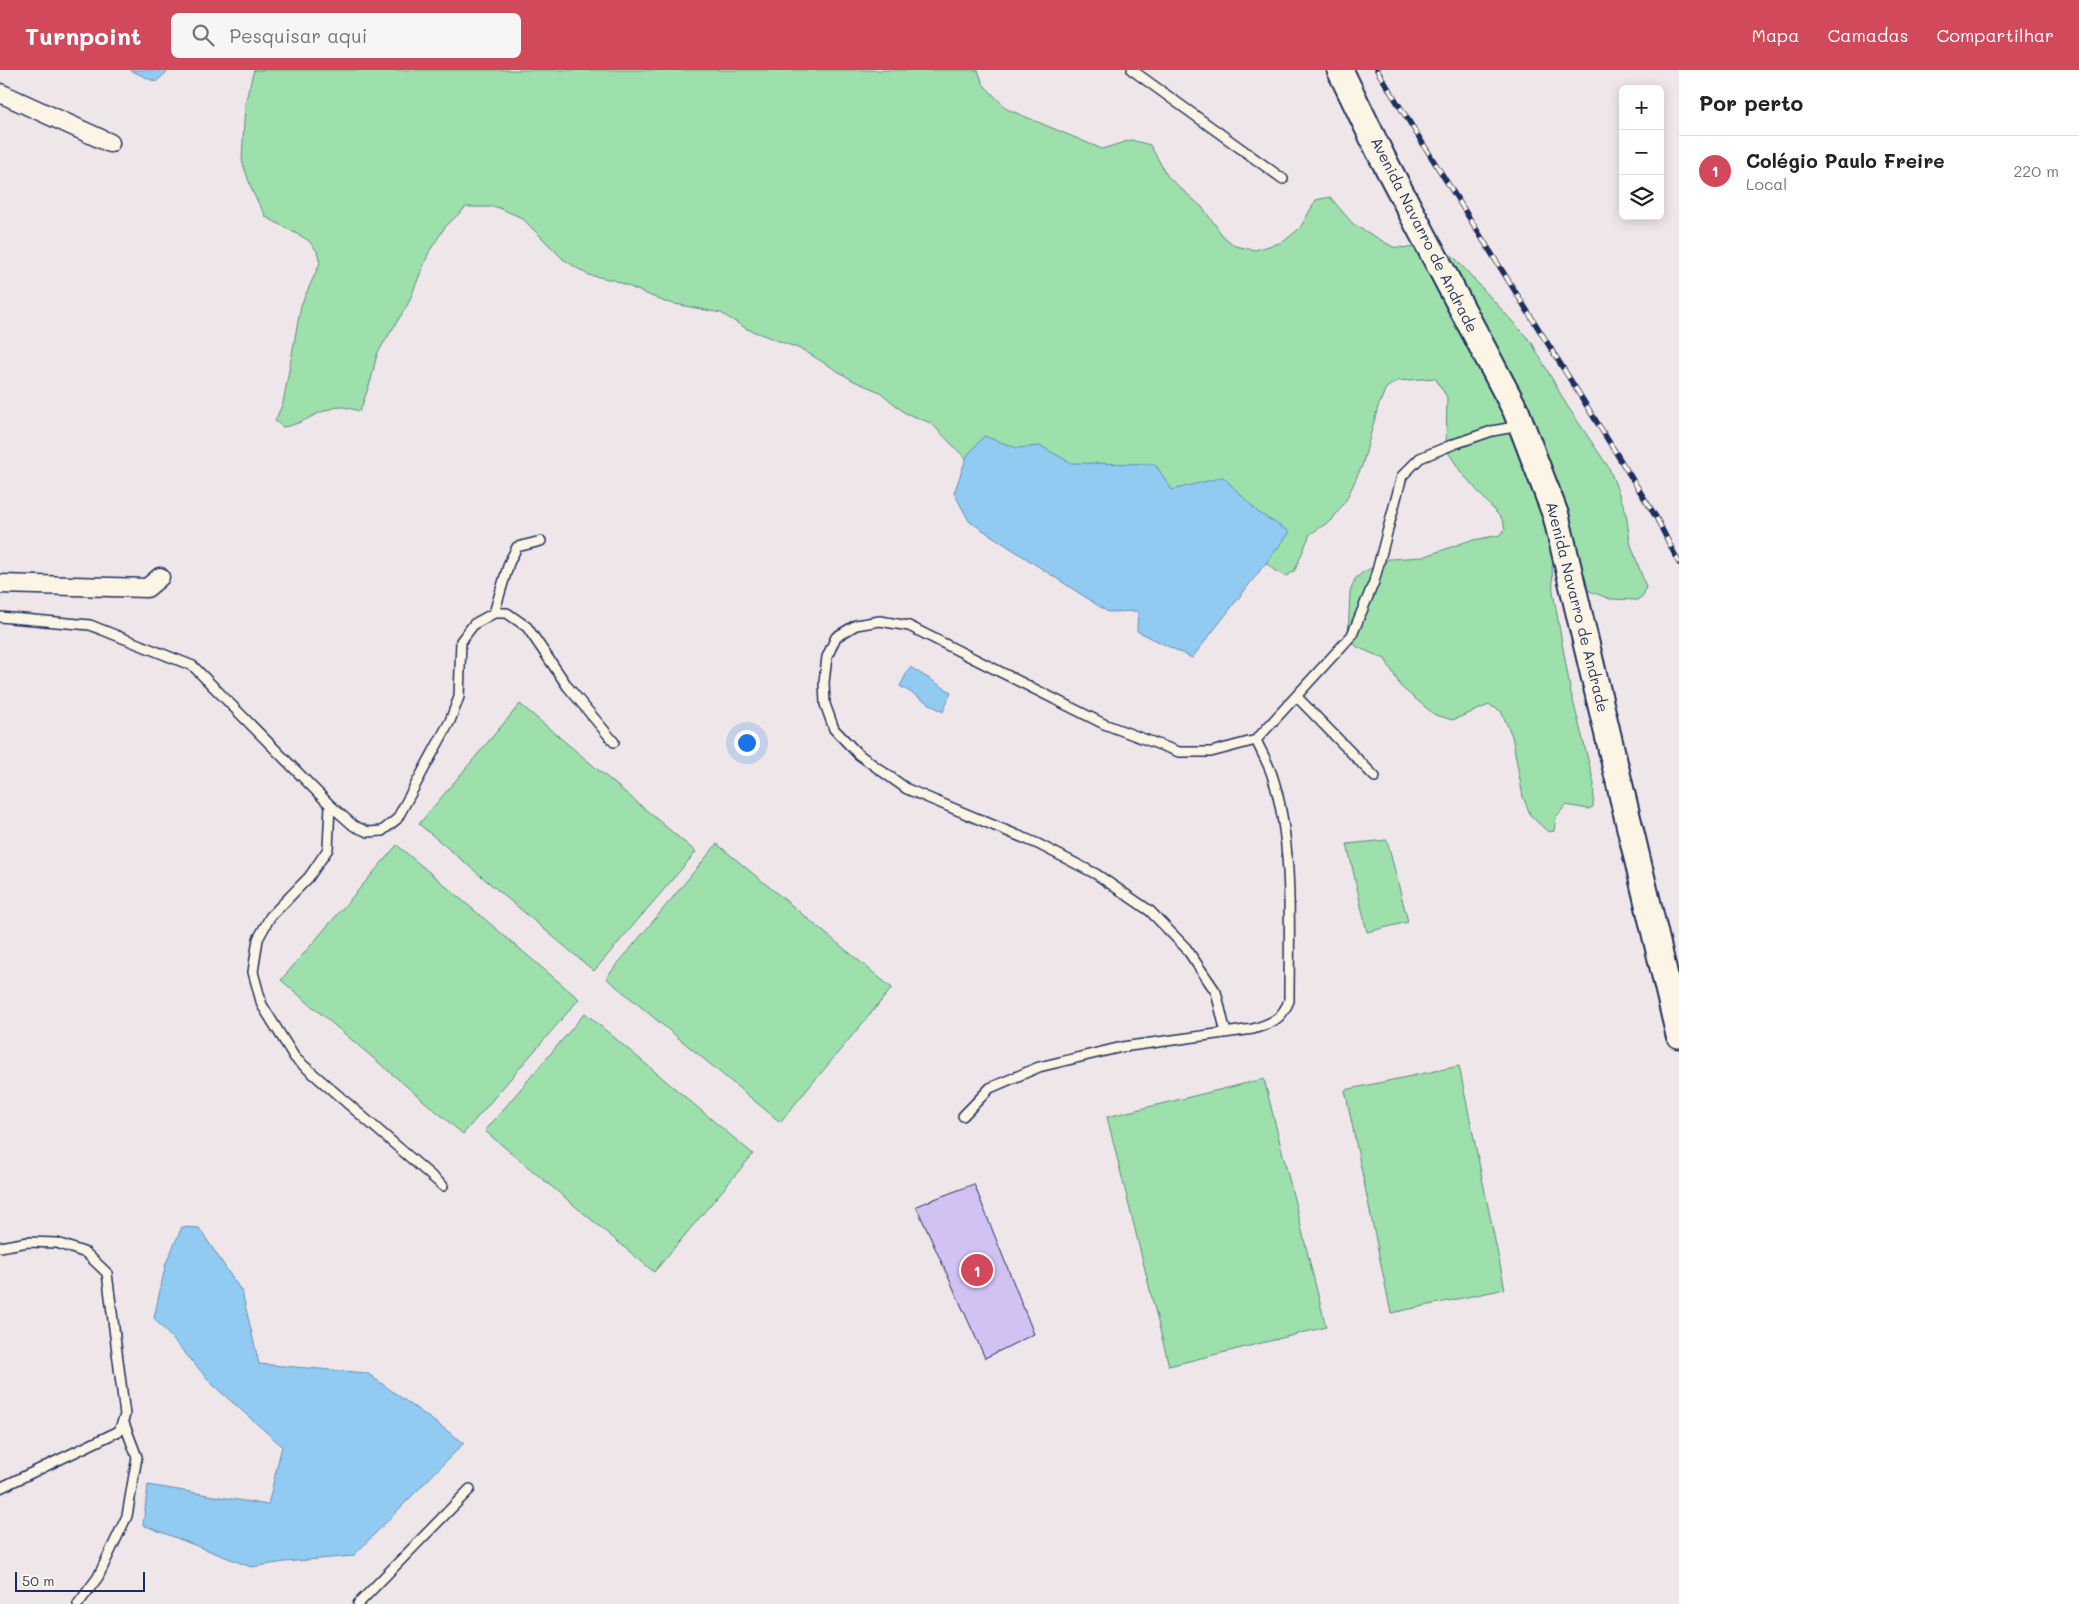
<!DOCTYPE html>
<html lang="pt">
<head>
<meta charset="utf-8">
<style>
	:root { --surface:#fff; --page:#f6f6f6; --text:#222; --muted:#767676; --line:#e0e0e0; --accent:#d1495b }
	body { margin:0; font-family:Mali,sans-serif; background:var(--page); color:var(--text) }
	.controls { position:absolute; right:15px; top:15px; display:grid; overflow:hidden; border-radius:8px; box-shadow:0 2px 12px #0003 }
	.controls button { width:45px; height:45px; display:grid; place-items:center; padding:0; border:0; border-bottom:1px solid var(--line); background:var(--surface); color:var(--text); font:25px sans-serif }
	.scale { position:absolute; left:15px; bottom:12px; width:130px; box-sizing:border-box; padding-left:5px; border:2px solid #1b2f5e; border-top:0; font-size:14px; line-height:18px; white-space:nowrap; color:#1b2f5e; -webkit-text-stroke:4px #fcf5e5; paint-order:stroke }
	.you { position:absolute; left:746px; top:672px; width:18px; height:18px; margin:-12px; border:4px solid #fff; border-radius:50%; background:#1a73e8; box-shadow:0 0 0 8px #1a73e833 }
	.badge { display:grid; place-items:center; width:32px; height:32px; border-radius:50%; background:var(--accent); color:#fff; font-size:16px; font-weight:700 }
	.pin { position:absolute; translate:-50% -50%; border:2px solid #fff; box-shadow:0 1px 5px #0006 }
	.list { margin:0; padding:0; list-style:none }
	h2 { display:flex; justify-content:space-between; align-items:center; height:65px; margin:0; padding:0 20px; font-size:21px }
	h2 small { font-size:16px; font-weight:400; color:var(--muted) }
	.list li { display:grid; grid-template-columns:32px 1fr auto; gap:15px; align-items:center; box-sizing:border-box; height:70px; padding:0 20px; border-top:1px solid var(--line) }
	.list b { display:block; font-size:19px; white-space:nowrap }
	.list p { margin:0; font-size:16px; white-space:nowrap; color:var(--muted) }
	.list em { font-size:16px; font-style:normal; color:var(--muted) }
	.icon { flex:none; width:28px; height:28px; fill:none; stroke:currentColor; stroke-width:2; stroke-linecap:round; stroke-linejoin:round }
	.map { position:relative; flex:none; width:1679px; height:1534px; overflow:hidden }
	header { display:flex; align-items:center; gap:30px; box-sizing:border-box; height:70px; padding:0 25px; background:var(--accent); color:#fff }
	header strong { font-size:24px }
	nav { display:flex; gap:28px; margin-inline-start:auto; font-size:18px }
	.search { width:350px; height:45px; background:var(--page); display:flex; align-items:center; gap:12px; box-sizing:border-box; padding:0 18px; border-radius:8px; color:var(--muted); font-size:19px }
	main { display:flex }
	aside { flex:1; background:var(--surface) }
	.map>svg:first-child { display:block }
</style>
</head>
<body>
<header>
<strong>Turnpoint</strong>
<div class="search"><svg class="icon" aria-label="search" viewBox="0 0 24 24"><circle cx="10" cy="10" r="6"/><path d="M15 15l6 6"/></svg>Pesquisar aqui</div>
<nav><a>Mapa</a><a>Camadas</a><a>Compartilhar</a></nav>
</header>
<main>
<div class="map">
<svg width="1679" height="1534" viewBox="0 0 1679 1534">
	<rect width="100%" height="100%" fill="#efe6e9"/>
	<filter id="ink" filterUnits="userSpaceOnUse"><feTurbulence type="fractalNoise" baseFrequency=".02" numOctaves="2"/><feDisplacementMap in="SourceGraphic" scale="10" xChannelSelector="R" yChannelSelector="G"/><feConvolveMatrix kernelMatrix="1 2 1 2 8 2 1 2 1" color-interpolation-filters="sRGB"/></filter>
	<g filter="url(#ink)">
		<!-- green -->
		<path fill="#9de0ab" stroke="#5c8884" d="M254,0H978L983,14L1007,39L1102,79L1131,70L1150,75L1168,107L1203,138L1223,166L1235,176L1255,180L1283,172L1300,158L1316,130L1330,127L1353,154L1393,177L1438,179L1453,186L1532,273L1566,334L1609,398L1626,442L1630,472L1646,517L1643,526L1637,530L1610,529L1587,520L1562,495L1555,492L1552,495L1553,522L1571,623L1594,713L1593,737L1588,739L1566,735L1556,747L1554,761L1548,762L1531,746L1523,727L1512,666L1501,641L1489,635L1453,650L1435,645L1401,617L1385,589L1357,577L1348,567L1350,522L1355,509L1362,503L1389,489L1423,487L1468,471L1500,465L1505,459L1502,449L1461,402L1446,379L1447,327L1435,308L1397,311L1386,318L1378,337L1362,396L1346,430L1332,450L1310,464L1295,500L1287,506L1275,501L1244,473L973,396L931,353L905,343L880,322L854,311L803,280L747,259L721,243L665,232L614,210L588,205L563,189L522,148L497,137H466L445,157L429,182L408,234L377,284L371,310L360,341C355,340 349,338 344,337C322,336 304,355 283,357L275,351L283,333L301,235L320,193L317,181L308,170L266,147L253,123L242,91L245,33Z
			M520,634L696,782L594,901L419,754Z
			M1387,770L1408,852L1367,862L1347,774Z
			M717,774L892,918L780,1052L606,908Z
			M397,775L579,929L463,1064L281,910Z
			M585,943L753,1084L654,1202L485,1061Z
			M1459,996L1505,1219L1391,1243L1345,1020Z
			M1264,1009L1326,1257L1169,1296L1107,1047Z"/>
		<!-- water -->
		<path fill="#92cbf1" stroke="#628db6" d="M130,0H169L156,12Z
			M984,366L1017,378L1041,376L1071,393L1155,394L1172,420L1223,407L1259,443L1290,462L1192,588L1137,561L1138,541L1108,542L969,451L954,423L967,386Z
			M910,597L951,622L943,642L900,616Z
			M182,1157L199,1158L242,1222L259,1294L367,1303L464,1373L353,1486L285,1492L251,1497L143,1455L148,1415L268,1435L282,1376L214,1316L154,1248L166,1193Z"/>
		<!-- building -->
		<path fill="#d2c2f3" stroke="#1b2f5e" d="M974,1114L1034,1264L985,1288L916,1136Z"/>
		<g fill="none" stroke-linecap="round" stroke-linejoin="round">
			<!-- lane casing -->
			<g stroke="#1b2f5e" stroke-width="12">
				<path id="lane" d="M1132,0L1283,109
					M494,543L509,493L517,477L541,471
					M0,547L90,555L193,596L330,735L354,756L368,762L382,761L397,749L450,651L459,627L461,571L474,554L494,543H507L527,557L568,617L614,672
					M1297,627L1375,707
					M330,735L328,779L309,807L270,847L258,869L253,902L262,935L295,988L443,1116
					M1226,963L1216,922L1186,878L1150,841L1096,804L1038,774L907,719L858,684L834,659L825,634L824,612L827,587L836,567L856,555L880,551L909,556L1104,654L1179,682H1211L1256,670
					M963,1046L990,1018L1039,997L1122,977L1253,959C1272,953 1281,950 1289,931C1289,861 1294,771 1272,705C1268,693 1261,681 1256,670L1352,565L1374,512L1402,406L1420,388L1454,374L1492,361L1520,356
					M0,1177L28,1172L57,1173L86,1183L107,1203L125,1345L119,1361L0,1418
					M78,1534L98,1507L127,1446L137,1387L124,1353
					M358,1534L470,1419"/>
			</g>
			<!-- street casing -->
			<g stroke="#1b2f5e" stroke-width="21">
				<path id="street" d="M0,23L110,73
					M0,514L147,518L160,507"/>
			</g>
			<!-- secondary casing -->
			<g stroke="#1b2f5e" stroke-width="29">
				<path id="secondary" d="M1340,0L1379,81L1516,341L1556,446L1679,965"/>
			</g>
			<!-- lane -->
			<use href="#lane" stroke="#fcf5e5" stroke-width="9"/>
			<!-- street -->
			<use href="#street" stroke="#fcf5e5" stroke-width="18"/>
			<!-- secondary -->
			<use href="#secondary" stroke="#fcf5e5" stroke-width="25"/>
			<!-- rail casing -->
			<g stroke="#1b2f5e" stroke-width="5.5">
				<path id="rail" d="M1377,0L1656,447L1679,493"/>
			</g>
			<!-- rail -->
			<use href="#rail" stroke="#fcf5e5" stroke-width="4" stroke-dasharray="11" stroke-linecap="butt"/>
		</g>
	</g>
	<g text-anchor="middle" stroke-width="4" stroke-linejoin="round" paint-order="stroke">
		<!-- street labels -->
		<g font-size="15" fill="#1b2f5e" stroke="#fcf5e5">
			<text transform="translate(1424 165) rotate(63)" y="5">Avenida Navarro de Andrade</text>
			<text transform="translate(1577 537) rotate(76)" y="5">Avenida Navarro de Andrade</text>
		</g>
	</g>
</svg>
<div class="controls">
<button>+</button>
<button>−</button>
<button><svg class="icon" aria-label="layers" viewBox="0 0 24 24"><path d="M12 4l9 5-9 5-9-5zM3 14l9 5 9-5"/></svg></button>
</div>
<div class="scale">50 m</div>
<div class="you"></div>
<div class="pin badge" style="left:977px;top:1200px">1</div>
</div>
<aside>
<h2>Por perto<small></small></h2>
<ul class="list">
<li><span class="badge">1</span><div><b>Colégio Paulo Freire</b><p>Local</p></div><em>220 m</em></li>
</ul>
</aside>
</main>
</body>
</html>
